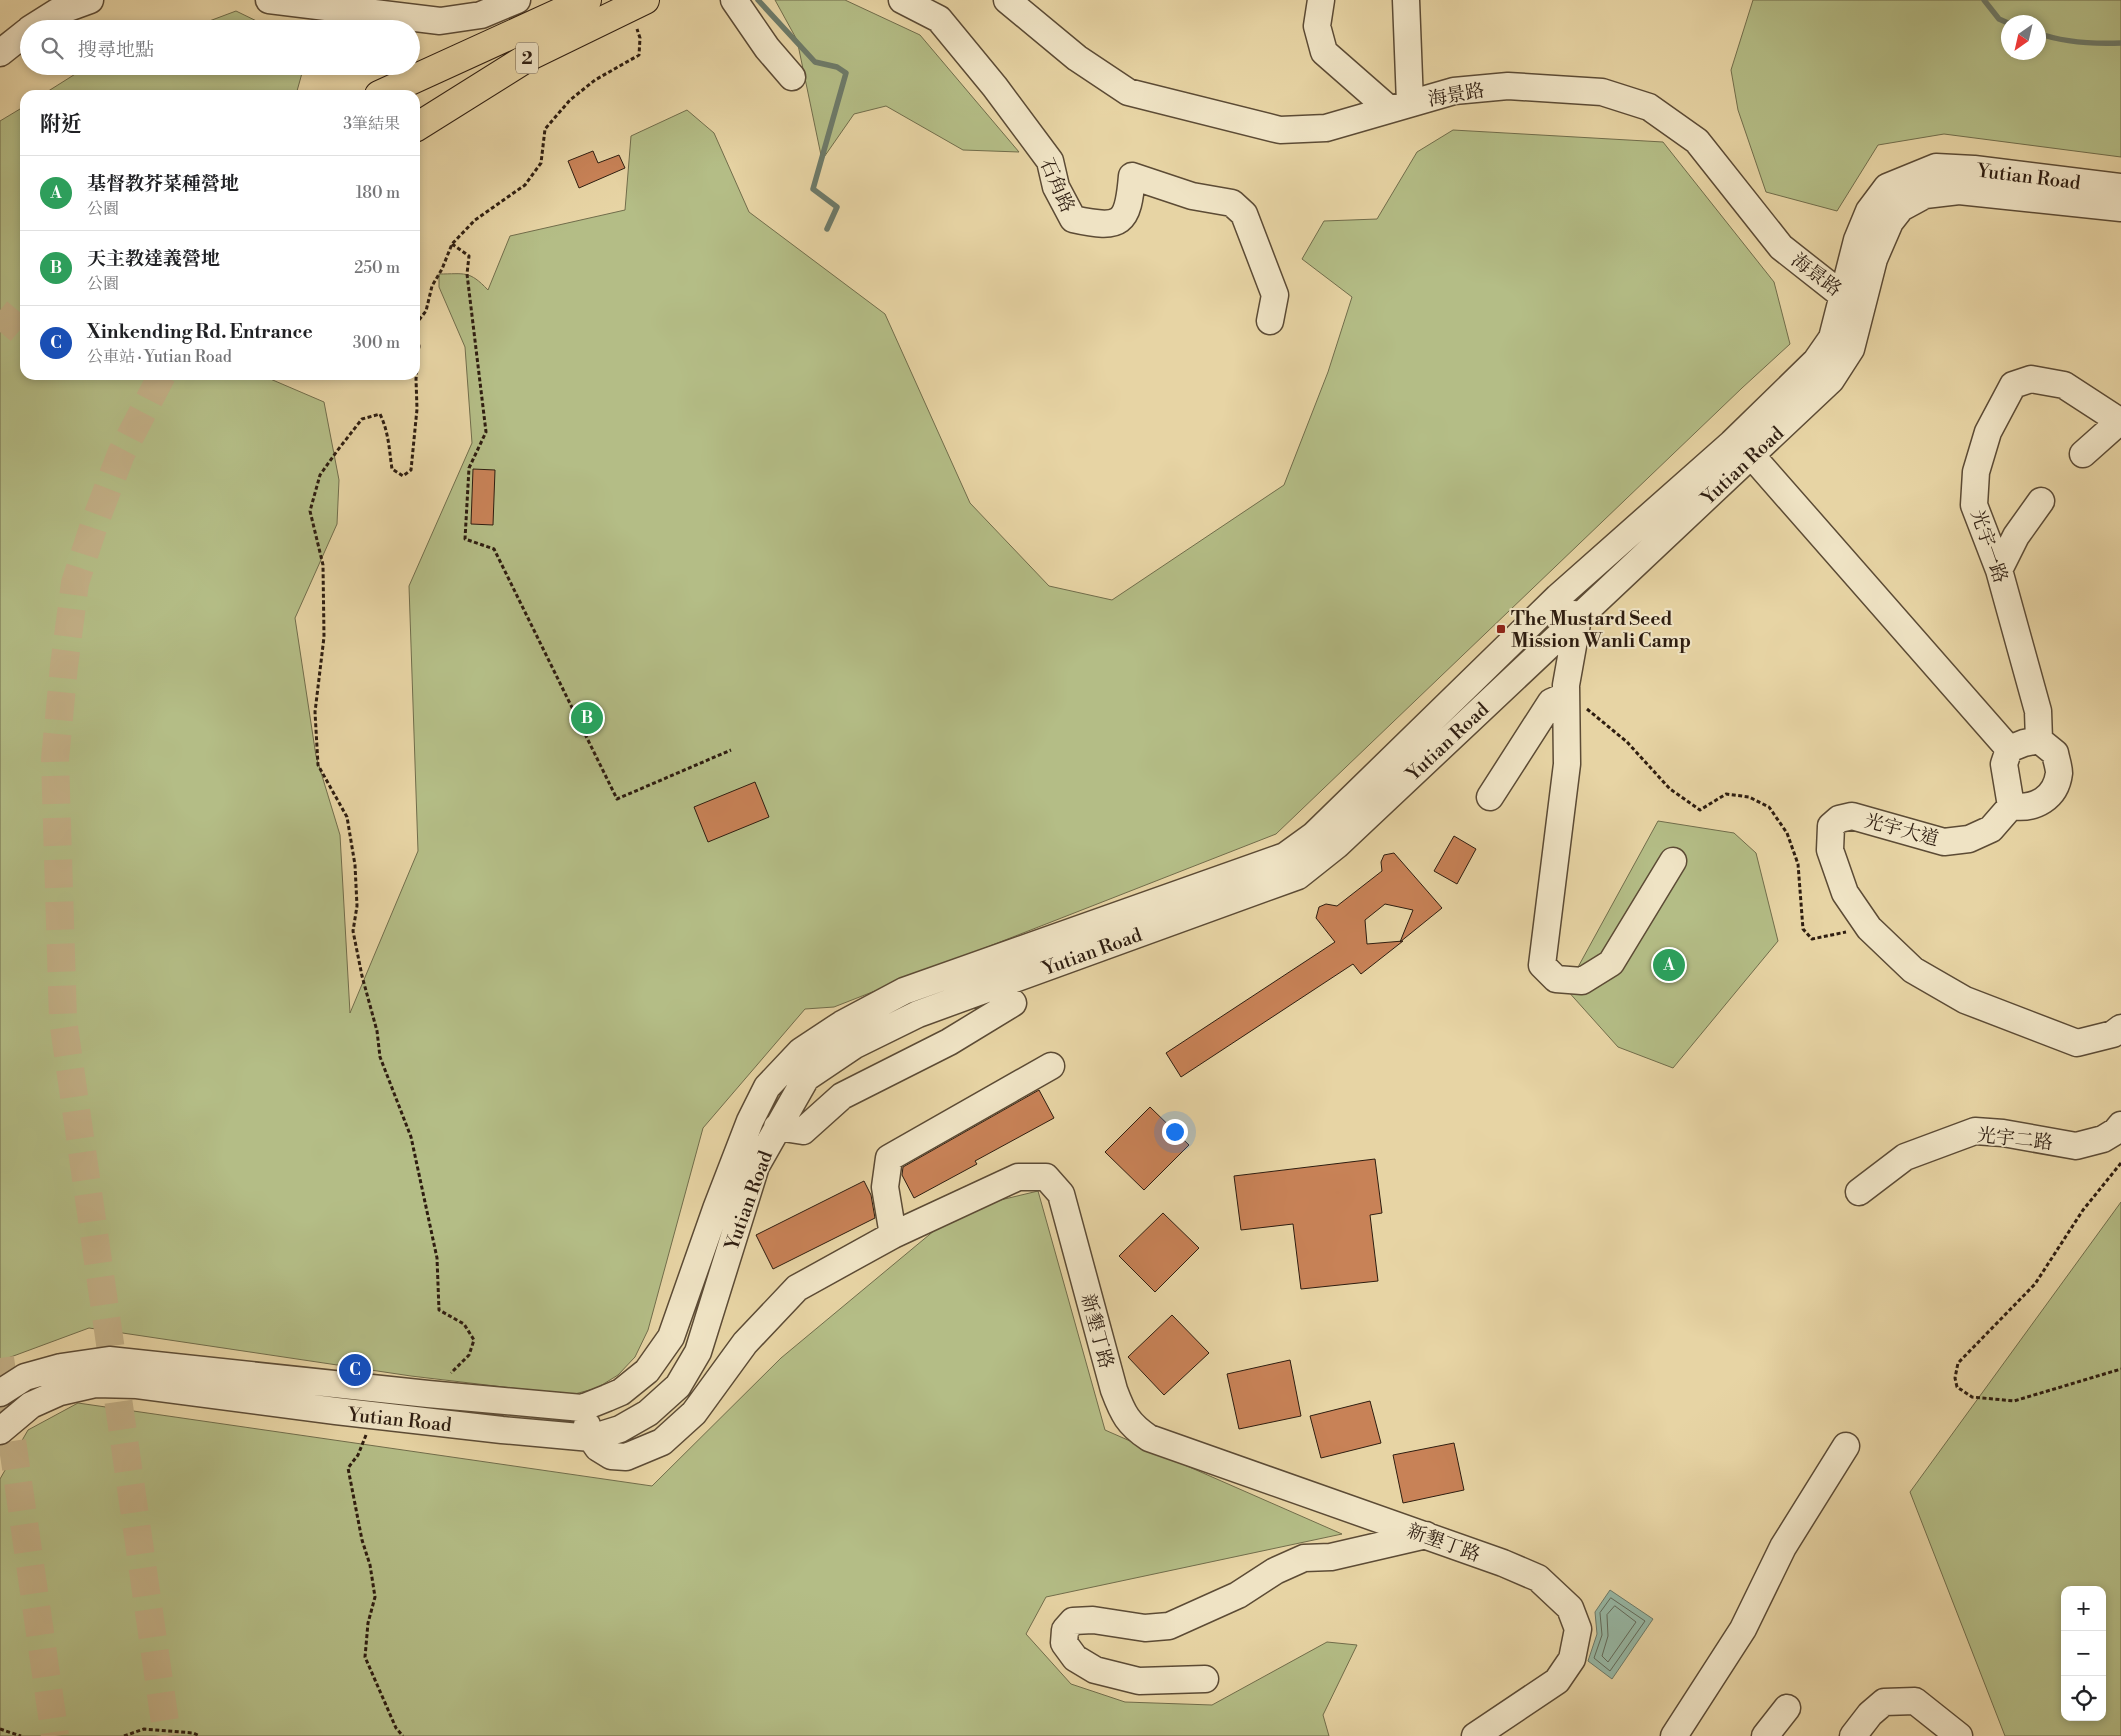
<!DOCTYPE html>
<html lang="zh-TW">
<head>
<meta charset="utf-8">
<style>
	:root { --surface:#fff; --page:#f2f2f2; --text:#202124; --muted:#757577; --line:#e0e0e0; --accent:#8f2418 }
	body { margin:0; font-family:"Libre Bodoni","Noto Serif TC",serif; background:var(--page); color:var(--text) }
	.controls { position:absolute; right:15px; bottom:15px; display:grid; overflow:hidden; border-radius:10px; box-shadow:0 2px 8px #0003 }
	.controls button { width:45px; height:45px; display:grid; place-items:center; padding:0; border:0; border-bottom:1px solid var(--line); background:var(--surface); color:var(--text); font:25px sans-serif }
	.compass { position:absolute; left:2001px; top:15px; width:45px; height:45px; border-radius:50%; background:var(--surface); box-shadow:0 2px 8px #0003; rotate:214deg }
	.you { position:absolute; left:1174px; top:1131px; width:18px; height:18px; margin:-12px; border:4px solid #fff; border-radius:50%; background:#1a73e8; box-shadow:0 0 0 8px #1a73e833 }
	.badge { display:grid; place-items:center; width:32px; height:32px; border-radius:50%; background:var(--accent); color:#fff; font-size:16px; font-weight:700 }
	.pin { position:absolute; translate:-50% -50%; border:2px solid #fff; box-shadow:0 1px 5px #0006 }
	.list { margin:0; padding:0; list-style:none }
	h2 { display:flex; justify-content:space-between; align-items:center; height:65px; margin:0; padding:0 20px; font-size:21px }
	h2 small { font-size:16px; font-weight:400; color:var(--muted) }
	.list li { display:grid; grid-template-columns:32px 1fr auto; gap:15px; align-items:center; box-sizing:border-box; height:75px; padding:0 20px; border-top:1px solid var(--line) }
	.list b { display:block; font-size:19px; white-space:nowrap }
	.list p { margin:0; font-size:16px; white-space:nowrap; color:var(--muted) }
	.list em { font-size:16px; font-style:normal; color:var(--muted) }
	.icon { flex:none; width:28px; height:28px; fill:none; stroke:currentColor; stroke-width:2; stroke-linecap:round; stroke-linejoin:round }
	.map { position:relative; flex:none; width:2121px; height:1736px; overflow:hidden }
	.search { position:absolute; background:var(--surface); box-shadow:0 2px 8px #0003; left:20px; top:20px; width:400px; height:55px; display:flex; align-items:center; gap:12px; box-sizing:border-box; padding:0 18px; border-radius:28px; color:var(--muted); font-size:19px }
	.panel { position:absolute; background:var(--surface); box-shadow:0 2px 8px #0003; left:20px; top:90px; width:400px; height:290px; border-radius:15px }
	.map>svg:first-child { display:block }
</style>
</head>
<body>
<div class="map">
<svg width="2121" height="1736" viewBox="0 0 2121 1736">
	<rect width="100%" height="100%" fill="#e7d4a4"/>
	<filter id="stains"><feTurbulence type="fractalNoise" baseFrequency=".004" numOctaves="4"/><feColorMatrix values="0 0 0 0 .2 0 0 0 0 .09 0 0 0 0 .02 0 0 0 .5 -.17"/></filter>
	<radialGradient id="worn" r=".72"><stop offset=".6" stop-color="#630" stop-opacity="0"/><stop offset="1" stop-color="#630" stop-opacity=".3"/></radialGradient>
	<!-- green -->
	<path fill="#b4bd86" stroke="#716d4b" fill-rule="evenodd" d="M775,0H845L920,35L1019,152L963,150L886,106L854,114L822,160L797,40Z
		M1753,0H2121V157L1944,134L1878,145L1837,211L1766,192L1738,110L1731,70ZM2008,22H2038V52H2008Z
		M236,11L273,29H188Z
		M88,66H304L297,91L279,95H42Z
		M25,106V375H261L324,402L339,480L337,524L295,618L316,756L340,835L350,1013L418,851L409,586L472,443L465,347L439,287V274C465,274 469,270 488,290L510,236L625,210L631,136L687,110L714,133L749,212L885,314L970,503L1049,586L1112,600L1284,485L1328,372L1352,297L1302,259L1324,221L1377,219L1417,152L1453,130L1663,142L1774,282L1790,344L1742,388L1276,834L834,1007L805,1009L703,1128L648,1330L635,1357L618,1375L597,1388L571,1395L411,1376L89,1328L8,1358L0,1367V121Z
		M1658,821L1734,833L1756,853L1778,941L1673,1068L1618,1047L1566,989Z
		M1038,1191L1105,1430L1342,1534L1046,1597L1026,1634L1071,1684L1125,1702L1212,1705L1327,1642L1357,1645L1323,1715L1329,1736H0V1479L28,1430L78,1403L652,1486L781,1358L959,1210Z
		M2121,1202V1736H2005L1910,1492ZM2065,1590H2102V1717H2065Z"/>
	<!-- water -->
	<path fill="#97b8a5" stroke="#6d7a69" d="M1610,1590L1653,1619L1612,1679L1588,1661L1597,1634L1595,1612Z"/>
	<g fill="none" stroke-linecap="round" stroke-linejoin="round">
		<!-- shore -->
		<path stroke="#626a5a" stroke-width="1" d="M1611,1598L1645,1621L1610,1671L1594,1658L1602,1635L1600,1613Z
			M1615,1606L1636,1622L1608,1662L1602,1656L1608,1636L1607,1615Z"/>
		<!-- stream -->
		<path stroke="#6d7a69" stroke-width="5.5" d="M758,0L815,62L837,67L846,73L813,189L837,207L827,229
			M1984,0L1999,19L2008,23
			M2038,33C2064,43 2094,44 2121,43"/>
	</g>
	<!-- building -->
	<path fill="#c88257" stroke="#2e1d10" d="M593,151L598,163L619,155L625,168L579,188L568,161Z
		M473,469L495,470L493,525L471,524Z
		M755,782L769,817L708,842L694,807Z
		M1454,836L1476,849L1457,884L1434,871Z
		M1394,853L1442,908L1400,942L1413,910L1385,904L1365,920L1367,944L1403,941L1361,974L1353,964L1181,1077L1166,1053L1335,942L1316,918L1319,907L1326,904L1337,906L1382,871L1381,862L1384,855Z
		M1039,1090L1054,1118L975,1161L977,1164L914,1198L902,1175L903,1167Z
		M1150,1107L1189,1145L1144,1190L1105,1152Z
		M1375,1159L1382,1213L1370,1215L1378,1281L1301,1289L1293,1224L1241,1230L1234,1176Z
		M864,1181L871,1195L875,1218L773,1269L756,1235Z
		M1163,1213L1199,1248L1155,1292L1119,1256Z
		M1172,1315L1209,1353L1164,1395L1128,1357Z
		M1290,1360L1301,1416L1239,1429L1227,1374Z
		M1370,1401L1381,1443L1321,1458L1310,1416Z
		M1454,1443L1464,1490L1403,1503L1393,1455Z"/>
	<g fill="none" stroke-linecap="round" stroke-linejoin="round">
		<!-- major-tunnel -->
		<path stroke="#c2af86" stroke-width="28" stroke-dasharray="28 14" stroke-linecap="butt" d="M0,332L25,302
			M162,375L121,454L95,522L75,583L64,666L55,759L63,1020L167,1736
			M0,1358L55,1736"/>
		<!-- minor casing -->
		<g stroke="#5c4b35" stroke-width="29">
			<path id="minor" d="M269,0L440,21L481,15L517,0
				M734,0L767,48L792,77
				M902,0L939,19L995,87L1050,161L1056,187L1073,219C1122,230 1128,224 1132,176L1192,196L1232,203L1244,214L1275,295L1270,321
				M1007,0L1077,58L1128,92L1280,130L1326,128L1454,91L1508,86L1602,92L1649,107L1697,141L1781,247L1842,295L1857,300
				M1321,0L1317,26L1324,52L1389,109
				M1406,0L1410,103
				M30,29L57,12L90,0
				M0,53L29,30
				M1737,446L1752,456L2009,749L2004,764L2011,806L1991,829L1969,839L1944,842L1852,816L1839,819L1831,826L1830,850L1845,893L1869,928L1913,970L1965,1000L2077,1043L2113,1034L2121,1028
				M2083,454L2119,422
				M1999,570L2016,536L2041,501
				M1574,614L1578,618L1566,685L1567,764L1542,965L1556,979L1582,981L1611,963L1673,861
				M2009,749L2024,743L2039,740L2038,711L1999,570L1974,505L1976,472L1988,432L2013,385L2031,379L2064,385L2121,422
				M1490,797L1551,702L1565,696
				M2011,806C2035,810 2056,798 2059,773C2059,767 2056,759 2055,753L2039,740
				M777,1127L803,1131L842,1096L949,1042L1013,1003
				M1859,1192L1905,1157L1975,1131L2003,1133L2076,1146L2103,1139L2116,1131L2121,1125
				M893,1235L885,1187L889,1158L1051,1066
				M0,1393L25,1377L61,1367L109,1360L428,1394L582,1408L607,1398L621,1392L647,1371L671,1337L716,1209L750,1121L767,1087L801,1051L842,1024L904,991L1285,856L1314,835L1558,597L1732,443L1816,361L1832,338L1857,240L1869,211L1887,187L1936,167L1974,169L2121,187
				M587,1425L591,1438L598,1448L611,1456L626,1457L662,1442L694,1413L745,1343L797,1288L893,1235L1018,1177H1046L1061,1194L1114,1390C1123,1414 1128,1424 1149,1438L1503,1563L1538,1578L1570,1608L1578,1629L1572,1659L1557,1681L1475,1736
				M0,1431L31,1405L60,1392L95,1384L137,1385L336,1411L502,1430L591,1438L620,1429L648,1413L678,1386L698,1352L756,1166L806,1078L855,1045L918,1014L1298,876L1337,845L1831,380L1851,349L1874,259L1890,222L1901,208L1925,195L1959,191L2121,208
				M1205,1679L1139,1681L1095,1670L1075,1658L1064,1643L1065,1630L1073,1621L1093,1620L1145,1628L1169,1626L1238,1595L1275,1571L1304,1558L1331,1557L1426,1535
				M1674,1736L1743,1629L1783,1547L1846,1446
				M1765,1736L1787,1708
				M1853,1736L1870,1714L1884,1702L1915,1701L1959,1736"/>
		</g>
		<!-- major casing -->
		<g stroke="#2e1d10" stroke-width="30">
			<path id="major" d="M379,95L587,0
				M415,128L530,56L645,0"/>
		</g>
		<!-- path -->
		<path stroke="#2e1d10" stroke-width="3" stroke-dasharray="4 2.5" stroke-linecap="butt" d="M452,244L469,256L467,274L486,432L469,468L465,539L494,549L617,799L731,750
			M415,325L426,311L432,286L442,269L452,244L475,220L525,185L541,163L545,129L570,100L595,80L639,55L640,38L637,29
			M415,332L419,346L416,379L417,409L411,470L403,476L392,469C389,449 389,433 380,414L362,419L337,451L320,475L310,511L323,565L324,637L315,712L318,765L347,817L355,865L357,906L353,931L362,976L377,1031L380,1057L411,1137L437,1258L439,1310L464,1324L474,1340L469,1355L451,1373
			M1587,709L1627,742L1670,789L1700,810L1726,794L1749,797L1769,807L1787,833L1798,864L1803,929L1812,939L1846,932
			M2121,1163L2083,1210L2035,1284L1958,1363L1955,1378L1957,1387L1972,1397L2014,1401L2121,1369
			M366,1435L358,1455L348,1468L362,1540L370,1565L375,1597L368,1623L365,1657L396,1728L403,1736
			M0,1729L21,1736
			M124,1736L144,1729L193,1733L200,1736"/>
		<!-- minor -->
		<use href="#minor" stroke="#efe3c4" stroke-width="26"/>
		<!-- major -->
		<use href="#major" stroke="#e7d4a4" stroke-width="28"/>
	</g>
	<!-- markers -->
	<rect fill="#8f2418" stroke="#efe3c4" stroke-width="2" x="1496" y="624" width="10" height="10" rx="2.5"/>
	<g text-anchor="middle" stroke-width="4" stroke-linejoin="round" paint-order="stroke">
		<!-- shield labels -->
		<rect fill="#efe3c4" stroke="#685846" stroke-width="1" x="516" y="42.5" width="22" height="31" rx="4"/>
		<g font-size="18" font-weight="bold" fill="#2e1d10">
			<text x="527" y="64">2</text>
		</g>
		<!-- street labels -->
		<g font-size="19" fill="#2e1d10" stroke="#efe3c4">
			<text transform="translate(1456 94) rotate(-10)" y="7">海景路</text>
			<text transform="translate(2029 176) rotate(7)" y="7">Yutian Road</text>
			<text transform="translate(1058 185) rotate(66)" y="7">石角路</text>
			<text transform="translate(1817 274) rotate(37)" y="7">海景路</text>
			<text transform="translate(1742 465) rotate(-43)" y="7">Yutian Road</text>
			<text transform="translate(1990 546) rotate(71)" y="7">光宇一路</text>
			<text transform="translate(1447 741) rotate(-43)" y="7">Yutian Road</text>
			<text transform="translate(1902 829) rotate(15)" y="7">光宇大道</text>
			<text transform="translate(1092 951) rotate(-20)" y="7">Yutian Road</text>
			<text transform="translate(2015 1138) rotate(6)" y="7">光宇二路</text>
			<text transform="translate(748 1200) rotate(-70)" y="7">Yutian Road</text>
			<text transform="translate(1098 1331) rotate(75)" y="7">新墾丁路</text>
			<text transform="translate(400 1419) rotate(6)" y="7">Yutian Road</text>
			<text transform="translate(1444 1542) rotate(20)" y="7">新墾丁路</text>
		</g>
		<!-- poi labels -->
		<g font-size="19" font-weight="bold" fill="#2e1d10" stroke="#efe3c4" text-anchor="start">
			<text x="1511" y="625">The Mustard Seed<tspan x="1511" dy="22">Mission Wanli Camp</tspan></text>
		</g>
	</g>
	<rect width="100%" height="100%" filter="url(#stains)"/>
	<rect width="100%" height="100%" fill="url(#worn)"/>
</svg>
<div class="controls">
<button>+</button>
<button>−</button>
<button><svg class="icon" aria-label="locate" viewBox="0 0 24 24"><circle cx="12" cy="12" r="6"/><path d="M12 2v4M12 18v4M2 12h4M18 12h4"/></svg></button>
</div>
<svg class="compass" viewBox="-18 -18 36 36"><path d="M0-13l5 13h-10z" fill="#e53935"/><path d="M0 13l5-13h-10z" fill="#757577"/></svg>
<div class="you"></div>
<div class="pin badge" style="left:1669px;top:965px;background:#2e9e5b">A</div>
<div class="pin badge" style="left:587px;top:718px;background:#2e9e5b">B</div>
<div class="pin badge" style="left:355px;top:1370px;background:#1a4fb4">C</div>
<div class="search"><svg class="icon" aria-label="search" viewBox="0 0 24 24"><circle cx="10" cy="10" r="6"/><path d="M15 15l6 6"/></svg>搜尋地點</div>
<section class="panel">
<h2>附近<small>3筆結果</small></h2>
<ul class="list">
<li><span class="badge" style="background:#2e9e5b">A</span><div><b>基督教芥菜種營地</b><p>公園</p></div><em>180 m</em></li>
<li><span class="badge" style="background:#2e9e5b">B</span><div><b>天主教達義營地</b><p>公園</p></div><em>250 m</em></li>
<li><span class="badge" style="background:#1a4fb4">C</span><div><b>Xinkending Rd. Entrance</b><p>公車站 · Yutian Road</p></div><em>300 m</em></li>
</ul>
</section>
</div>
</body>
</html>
